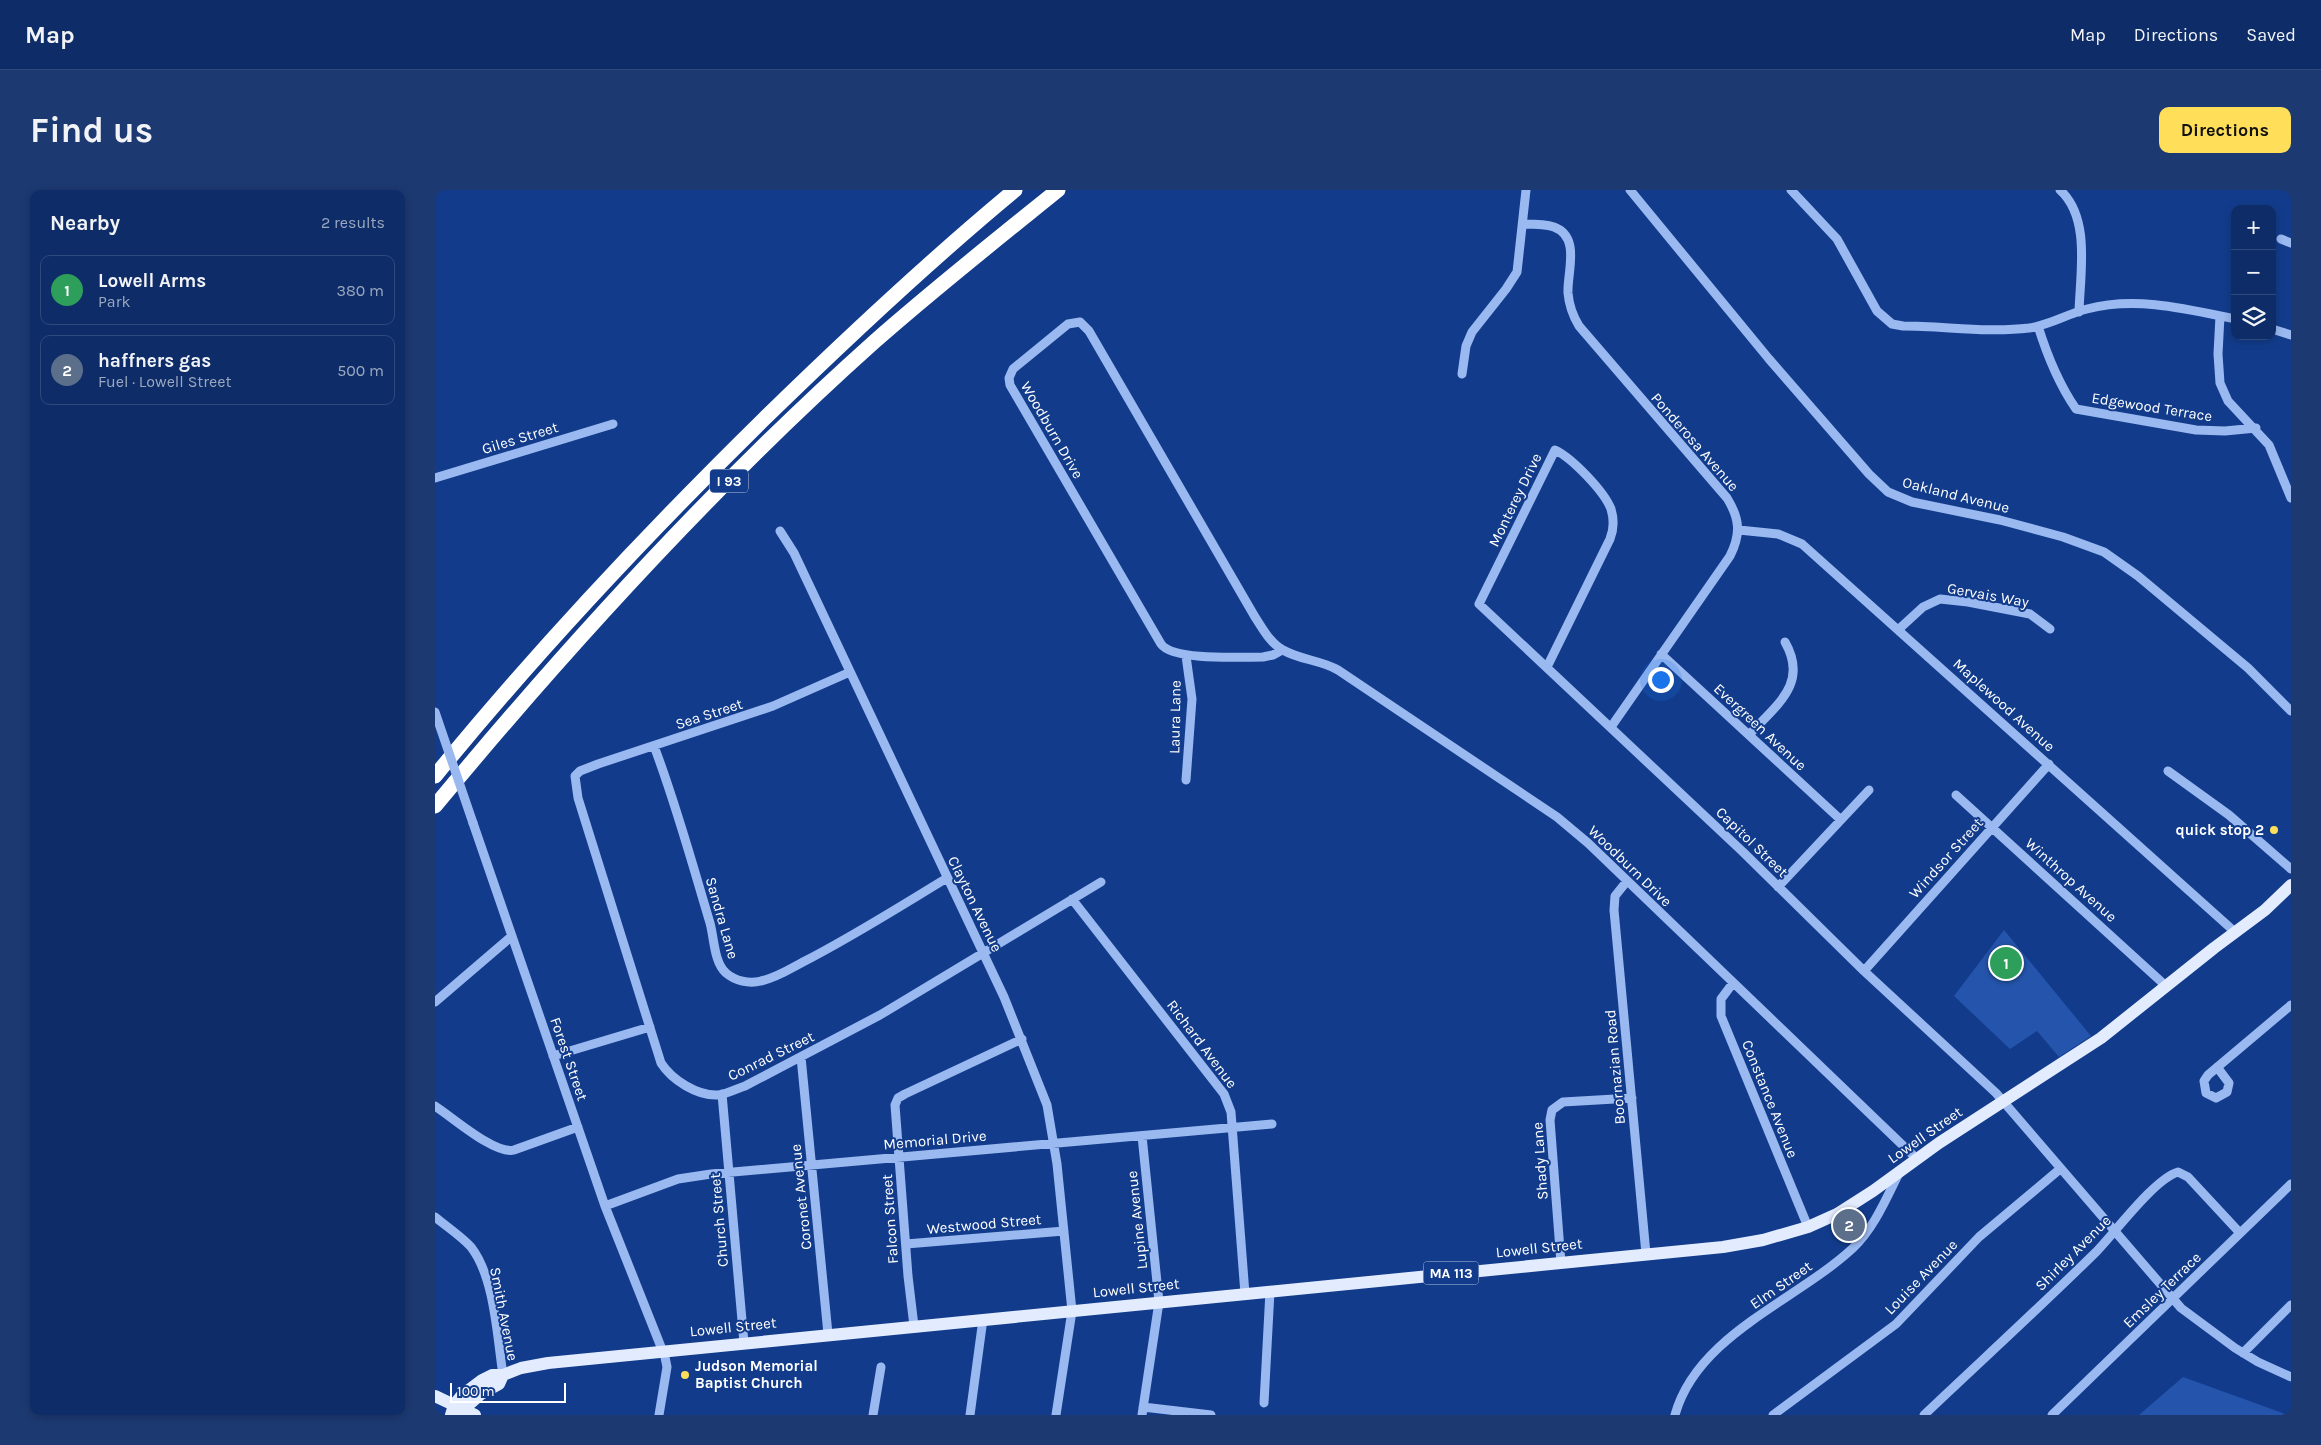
<!DOCTYPE html>
<html lang="en">
<head>
<meta charset="utf-8">
<style>
	:root { --surface:#0e2d68; --page:#1c3971; --text:#f1f3f6; --muted:#9ba8c0; --line:#2e497c; --accent:#ffdf59 }
	body { margin:0; font-family:Karla,sans-serif; background:var(--page); color:var(--text) }
	.controls { position:absolute; right:15px; top:15px; display:grid; overflow:hidden; border-radius:10px; box-shadow:0 2px 8px #0003 }
	.controls button { width:45px; height:45px; display:grid; place-items:center; padding:0; border:0; border-bottom:1px solid var(--line); background:var(--surface); color:var(--text); font:25px sans-serif }
	.scale { position:absolute; left:15px; bottom:12px; width:116px; box-sizing:border-box; padding-left:5px; border:2px solid #fff; border-top:0; font-size:14px; line-height:18px; white-space:nowrap; color:#fff; -webkit-text-stroke:4px #123c8b; paint-order:stroke }
	.you { position:absolute; left:1225px; top:489px; width:18px; height:18px; margin:-12px; border:4px solid #fff; border-radius:50%; background:#1a73e8; box-shadow:0 0 0 8px #1a73e833 }
	.badge { display:grid; place-items:center; width:32px; height:32px; border-radius:50%; background:var(--accent); color:#fff; font-size:16px; font-weight:700 }
	.pin { position:absolute; translate:-50% -50%; border:2px solid #fff; box-shadow:0 1px 5px #0006 }
	.list { margin:0; padding:0; list-style:none }
	h2 { display:flex; justify-content:space-between; align-items:center; height:65px; margin:0; padding:0 20px; font-size:21px }
	h2 small { font-size:16px; font-weight:400; color:var(--muted) }
	.list li { display:grid; grid-template-columns:32px 1fr auto; gap:15px; align-items:center; box-sizing:border-box; height:70px; margin:0 10px 10px; padding:0 10px; border:1px solid var(--line); border-radius:10px }
	.list b { display:block; font-size:19px; white-space:nowrap }
	.list p { margin:0; font-size:16px; white-space:nowrap; color:var(--muted) }
	.list em { font-size:16px; font-style:normal; color:var(--muted) }
	.icon { flex:none; width:28px; height:28px; fill:none; stroke:currentColor; stroke-width:2; stroke-linecap:round; stroke-linejoin:round }
	.map { position:relative; flex:none; width:1856px; height:1225px; overflow:hidden; border-radius:10px }
	header { display:flex; align-items:center; gap:30px; box-sizing:border-box; height:70px; padding:0 25px; background:var(--surface); border-bottom:1px solid var(--line) }
	header strong { font-size:24px }
	nav { display:flex; gap:28px; margin-inline-start:auto; font-size:18px }
	.intro { display:flex; align-items:center; justify-content:space-between; box-sizing:border-box; height:120px; padding:0 30px }
	h1 { margin:0; font-size:35px }
	.button { padding:12px 22px; border-radius:10px; background:var(--accent); color:#111; font-size:18px; font-weight:700 }
	main { display:flex; gap:30px; padding:0 30px }
	aside { flex:1; background:var(--surface); border-radius:10px; box-shadow:0 2px 8px #0003 }
	.map>svg:first-child { display:block }
</style>
</head>
<body>
<header>
<strong>Map</strong>
<nav><a>Map</a><a>Directions</a><a>Saved</a></nav>
</header>
<div class="intro"><h1>Find us</h1><a class="button">Directions</a></div>
<main>
<aside>
<h2>Nearby<small>2 results</small></h2>
<ul class="list">
<li><span class="badge" style="background:#2e9e5b">1</span><div><b>Lowell Arms</b><p>Park</p></div><em>380 m</em></li>
<li><span class="badge" style="background:#5c6f8a">2</span><div><b>haffners gas</b><p>Fuel · Lowell Street</p></div><em>500 m</em></li>
</ul>
</aside>
<div class="map">
<svg width="1856" height="1225" viewBox="0 0 1856 1225">
	<rect width="100%" height="100%" fill="#123c8b"/>
	<!-- green -->
	<path fill="#2454ab" d="M1569,740L1656,846L1624,867L1602,841L1575,859L1519,806Z
		M1748,1187L1853,1225H1704Z"/>
	<g fill="none" stroke-linecap="round" stroke-linejoin="round">
		<!-- minor -->
		<path stroke="#9ab9f1" stroke-width="9" d="M1195,0L1334,169L1434,284L1453,302L1477,312L1565,330L1628,347L1669,362L1703,386L1813,478L1856,521
			M1356,0L1402,49L1442,121L1457,134L1468,136C1510,136 1552,143 1594,138C1615,135 1632,124 1652,119C1701,106 1752,119 1800,129
			M1625,0C1656,28 1645,84 1644,122
			M1088,34C1098,34 1110,34 1119,37C1146,47 1132,82 1133,103C1134,115 1138,126 1144,136L1292,308C1305,329 1306,344 1295,366L1176,537
			M1846,49L1856,53
			M1785,126L1783,164L1785,193L1793,211L1834,255L1856,308
			M1603,136C1612,165 1623,193 1641,219L1761,240L1790,241L1821,238
			M1837,139L1856,145
			M1027,184L1031,156L1037,142L1071,99L1082,82L1091,0
			M0,288L178,234
			M1304,340L1343,344L1367,354L1800,742
			M345,341L359,363L569,807L612,915L622,974L637,1121L621,1225
			M1464,439L1488,417L1505,409L1533,412L1595,424L1615,439
			M847,460L838,465L828,467C806,467 738,471 726,454L575,195L574,188L578,179L633,134L645,132L654,141L820,427C828,439 835,453 848,460C865,470 886,470 903,480L1122,627L1153,653L1482,969
			M1226,464L1406,630
			M751,466L757,509L751,590
			M1112,477L1175,349C1179,339 1179,329 1176,319C1169,301 1137,268 1120,260L1044,414L1308,662L1429,781L1561,903L1746,1118L1800,1158L1823,1172L1856,1187
			M415,482L338,516L163,574L145,581L140,586L143,608L226,873C237,890 262,906 283,905C292,904 301,899 310,896L445,825L666,692
			M1314,545C1341,515 1374,494 1350,452
			M219,556C241,614 257,673 275,733C279,747 279,773 291,783C300,791 314,794 326,791C341,788 355,779 368,772C417,747 464,717 512,688
			M1733,581L1794,625L1856,679
			M1521,605L1731,796
			M38,633L170,1016L230,1167L232,1177L224,1225
			M1192,691L1180,706L1179,720L1211,1064
			M1343,697L1434,600
			M637,709L789,904L796,922L810,1104
			M1429,781L1614,574
			M1298,793L1286,809V826L1373,1037
			M0,812L77,746
			M118,866L215,837
			M366,867L393,1144
			M1782,877L1794,893L1792,902L1781,908L1771,903L1769,891L1773,885L1856,815
			M287,904L309,1153
			M0,916C17,927 60,965 79,960L143,937
			M170,1016L243,989L276,984L837,934
			M0,1027C12,1037 26,1046 36,1057C60,1088 62,1147 68,1185
			M471,1054L629,1041
			M1126,1073L1115,930L1117,920L1128,912L1197,908
			M479,1136L473,1086L460,915L463,908L470,904L587,849
			M1808,1163L1856,1115
			M829,1213L835,1101
			M708,1217L776,1225
			M438,1225L446,1177
			M535,1225L548,1129
			M707,1225L724,1112L707,946
			M1240,1225C1262,1145 1361,1111 1418,1058C1439,1038 1451,1009 1464,983
			M1338,1225L1461,1134L1544,1047L1625,979
			M1489,1225C1546,1171 1604,1118 1660,1063C1679,1044 1719,989 1743,982L1753,987L1805,1043
			M1617,1225L1856,994"/>
		<!-- major -->
		<path stroke="#e3ecff" stroke-width="12" d="M0,1206L40,1225
			M16,1225L19,1215L27,1205L47,1190L57,1185H68L86,1178L113,1173L1288,1057L1328,1050L1373,1037L1402,1024L1438,1001L1504,953L1666,848L1779,758L1830,720L1856,695
			M22,1225L46,1204L64,1194L68,1185"/>
		<!-- highway -->
		<path stroke="#fff" stroke-width="15" d="M0,586C102,461 213,343 329,229C410,150 493,72 580,0
			M0,616C136,452 280,294 439,152C499,99 561,50 623,0"/>
		<!-- minor-bridge -->
		<path stroke="#9ab9f1" stroke-width="9" d="M0,522L38,633"/>
	</g>
	<!-- markers -->
	<g fill="#ffdf59" stroke="#123c8b" stroke-width="2">
		<circle cx="1839" cy="640" r="5"/>
		<circle cx="250" cy="1185" r="5"/>
	</g>
	<g text-anchor="middle" stroke-width="4" stroke-linejoin="round" paint-order="stroke">
		<!-- shield labels -->
		<g fill="#123c8b" stroke="#b8c4dc" stroke-width="1">
			<rect x="275" y="279.5" width="38" height="23" rx="4"/>
			<rect x="988.5" y="1071.5" width="55" height="23" rx="4"/>
		</g>
		<g font-size="14" font-weight="bold" fill="#fff">
			<text x="294" y="296">I 93</text>
			<text x="1016" y="1088">MA 113</text>
		</g>
		<!-- street labels -->
		<g font-size="15" fill="#fff" stroke="#123c8b">
			<text transform="translate(1717 217) rotate(9)" y="5">Edgewood Terrace</text>
			<text transform="translate(617 240) rotate(60)" y="5">Woodburn Drive</text>
			<text transform="translate(85 248) rotate(-17)" y="5">Giles Street</text>
			<text transform="translate(1260 252) rotate(49)" y="5">Ponderosa Avenue</text>
			<text transform="translate(1521 305) rotate(14)" y="5">Oakland Avenue</text>
			<text transform="translate(1080 310) rotate(-64)" y="5">Monterey Drive</text>
			<text transform="translate(1553 405) rotate(10)" y="5">Gervais Way</text>
			<text transform="translate(1569 515) rotate(42)" y="5">Maplewood Avenue</text>
			<text transform="translate(274 524) rotate(-18)" y="5">Sea Street</text>
			<text transform="translate(740 527) rotate(-89)" y="5">Laura Lane</text>
			<text transform="translate(1325 537) rotate(43)" y="5">Evergreen Avenue</text>
			<text transform="translate(1317 652) rotate(44)" y="5">Capitol Street</text>
			<text transform="translate(1511 668) rotate(-48)" y="5">Windsor Street</text>
			<text transform="translate(1195 676) rotate(44)" y="5">Woodburn Drive</text>
			<text transform="translate(1636 690) rotate(42)" y="5">Winthrop Avenue</text>
			<text transform="translate(540 714) rotate(64)" y="5">Clayton Avenue</text>
			<text transform="translate(287 728) rotate(74)" y="5">Sandra Lane</text>
			<text transform="translate(767 854) rotate(53)" y="5">Richard Avenue</text>
			<text transform="translate(336 866) rotate(-26)" y="5">Conrad Street</text>
			<text transform="translate(134 869) rotate(71)" y="5">Forest Street</text>
			<text transform="translate(1180 877) rotate(-95)" y="5">Boornazian Road</text>
			<text transform="translate(1335 909) rotate(68)" y="5">Constance Avenue</text>
			<text transform="translate(1490 945) rotate(-35)" y="5">Lowell Street</text>
			<text transform="translate(500 950) rotate(-5)" y="5">Memorial Drive</text>
			<text transform="translate(1105 971) rotate(-94)" y="5">Shady Lane</text>
			<text transform="translate(366 1007) rotate(-96)" y="5">Coronet Avenue</text>
			<text transform="translate(455 1029) rotate(-94)" y="5">Falcon Street</text>
			<text transform="translate(284 1030) rotate(-95)" y="5">Church Street</text>
			<text transform="translate(702 1030) rotate(-96)" y="5">Lupine Avenue</text>
			<text transform="translate(549 1034) rotate(-5)" y="5">Westwood Street</text>
			<text transform="translate(1104 1058) rotate(-6)" y="5">Lowell Street</text>
			<text transform="translate(1638 1063) rotate(-45)" y="5">Shirley Avenue</text>
			<text transform="translate(1486 1087) rotate(-46)" y="5">Louise Avenue</text>
			<text transform="translate(1346 1095) rotate(-35)" y="5">Elm Street</text>
			<text transform="translate(701 1098) rotate(-6)" y="5">Lowell Street</text>
			<text transform="translate(1727 1100) rotate(-44)" y="5">Emsley Terrace</text>
			<text transform="translate(69 1124) rotate(79)" y="5">Smith Avenue</text>
			<text transform="translate(298 1137) rotate(-6)" y="5">Lowell Street</text>
		</g>
		<!-- poi labels -->
		<g font-size="15" font-weight="bold" fill="#fff" stroke="#123c8b" text-anchor="end">
			<text x="1829" y="645">quick stop 2</text>
			<text x="260" y="1181" text-anchor="start">Judson Memorial<tspan x="260" dy="17">Baptist Church</tspan></text>
		</g>
	</g>
</svg>
<div class="controls">
<button>+</button>
<button>−</button>
<button><svg class="icon" aria-label="layers" viewBox="0 0 24 24"><path d="M12 4l9 5-9 5-9-5zM3 14l9 5 9-5"/></svg></button>
</div>
<div class="scale">100 m</div>
<div class="you"></div>
<div class="pin badge" style="left:1571px;top:773px;background:#2e9e5b">1</div>
<div class="pin badge" style="left:1414px;top:1035px;background:#5c6f8a">2</div>
</div>
</main>
</body>
</html>
